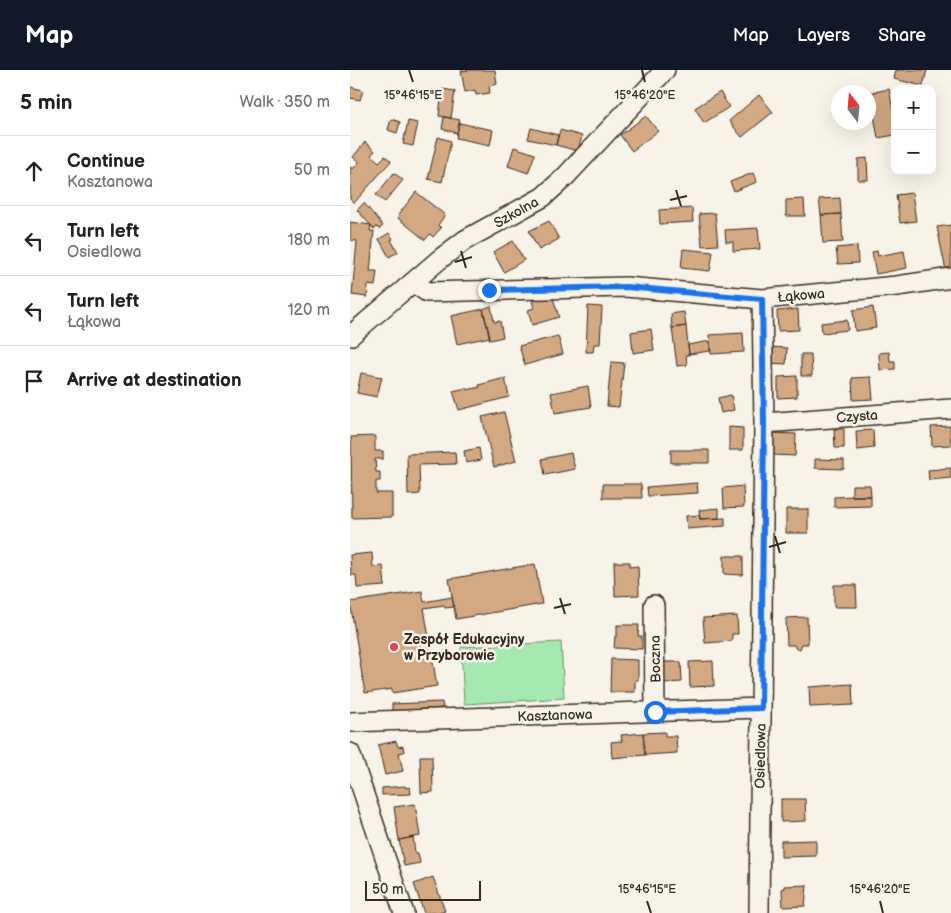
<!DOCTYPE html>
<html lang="en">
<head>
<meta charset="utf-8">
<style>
	:root { --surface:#fff; --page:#f6f6f6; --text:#202124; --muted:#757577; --line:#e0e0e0; --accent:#111827 }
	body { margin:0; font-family:"Balsamiq Sans",sans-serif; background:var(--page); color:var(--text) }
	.controls { position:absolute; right:15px; top:15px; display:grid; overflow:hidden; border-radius:10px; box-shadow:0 5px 20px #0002 }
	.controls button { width:45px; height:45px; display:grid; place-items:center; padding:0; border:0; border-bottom:1px solid var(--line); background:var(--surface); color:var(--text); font:25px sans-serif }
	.compass { position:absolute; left:481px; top:15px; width:45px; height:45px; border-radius:50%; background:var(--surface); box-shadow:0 5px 20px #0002; rotate:344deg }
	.scale { position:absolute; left:15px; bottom:12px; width:116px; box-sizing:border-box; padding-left:5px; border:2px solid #3b2a1e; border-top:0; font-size:14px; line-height:18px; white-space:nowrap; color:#3b2a1e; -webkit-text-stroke:4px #f7f3e8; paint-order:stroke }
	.stop { position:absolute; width:15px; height:15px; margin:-11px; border:4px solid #1a73e8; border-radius:50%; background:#fff }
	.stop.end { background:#1a73e8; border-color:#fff; box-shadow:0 1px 5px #0008 }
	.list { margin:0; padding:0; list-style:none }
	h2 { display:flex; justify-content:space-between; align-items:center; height:65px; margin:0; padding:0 20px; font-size:21px }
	h2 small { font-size:16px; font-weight:400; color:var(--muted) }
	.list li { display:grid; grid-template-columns:32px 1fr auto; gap:15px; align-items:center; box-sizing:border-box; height:70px; padding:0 20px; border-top:1px solid var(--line) }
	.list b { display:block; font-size:19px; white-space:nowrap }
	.list p { margin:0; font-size:16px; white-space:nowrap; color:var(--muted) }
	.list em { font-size:16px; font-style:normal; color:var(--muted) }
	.icon { flex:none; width:28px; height:28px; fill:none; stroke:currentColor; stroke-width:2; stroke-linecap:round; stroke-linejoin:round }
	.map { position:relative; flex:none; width:601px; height:843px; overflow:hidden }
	header { display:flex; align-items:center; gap:30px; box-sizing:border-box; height:70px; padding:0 25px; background:var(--accent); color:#fff }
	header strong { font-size:24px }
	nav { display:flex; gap:28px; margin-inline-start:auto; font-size:18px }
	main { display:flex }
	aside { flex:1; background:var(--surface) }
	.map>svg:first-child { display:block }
</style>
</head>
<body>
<header>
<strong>Map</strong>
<nav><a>Map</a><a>Layers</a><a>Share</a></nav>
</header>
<main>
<aside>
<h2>5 min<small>Walk · 350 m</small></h2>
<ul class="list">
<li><svg class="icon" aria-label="ahead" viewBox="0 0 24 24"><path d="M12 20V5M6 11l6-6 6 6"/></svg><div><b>Continue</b><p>Kasztanowa</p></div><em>50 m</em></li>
<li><svg class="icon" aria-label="left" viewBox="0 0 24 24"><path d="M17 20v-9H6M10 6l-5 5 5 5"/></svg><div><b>Turn left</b><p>Osiedlowa</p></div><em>180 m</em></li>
<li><svg class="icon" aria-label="left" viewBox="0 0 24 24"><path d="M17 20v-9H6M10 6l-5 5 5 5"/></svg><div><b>Turn left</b><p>Łąkowa</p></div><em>120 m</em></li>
<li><svg class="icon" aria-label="arrive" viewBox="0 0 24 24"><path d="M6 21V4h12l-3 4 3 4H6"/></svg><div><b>Arrive at destination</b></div></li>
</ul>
</aside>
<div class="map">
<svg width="601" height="843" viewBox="0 0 601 843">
	<rect width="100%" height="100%" fill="#f7f3e8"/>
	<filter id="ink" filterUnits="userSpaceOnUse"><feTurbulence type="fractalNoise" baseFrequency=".02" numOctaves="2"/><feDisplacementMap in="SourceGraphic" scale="10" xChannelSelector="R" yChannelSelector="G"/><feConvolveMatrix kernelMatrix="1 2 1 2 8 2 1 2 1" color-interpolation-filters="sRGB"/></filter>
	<g filter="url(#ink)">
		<!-- green -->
		<path fill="#a6e8b2" stroke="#708968" d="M211,572L214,628L114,634L111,577Z"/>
		<!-- building -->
		<path fill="#d3a984" stroke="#3b2a1e" d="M119,0H145L147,14L139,16L140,23L126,25L125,20L115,22L111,1Z
			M546,0H577L573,16L544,9Z
			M0,17L13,20L10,30L0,28Z
			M92,19L105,21L101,48L89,46Z
			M539,19L545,50V65L528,68L520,23Z
			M370,22L379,37L354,53L345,38Z
			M409,25L423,42L392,67L379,51Z
			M296,46L308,61L282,81L270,65Z
			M94,47L110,50L107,63L92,59Z
			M41,49L50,52L47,63L38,60Z
			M58,51L68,53L63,76L53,74Z
			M109,53L143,60L140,75L106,68Z
			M181,58L208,65L206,75L178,69Z
			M210,60L232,66L228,81L206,75Z
			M88,67L101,71L92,112L78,109Z
			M15,72L25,81L21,85L29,92L35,86L41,91L4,133L0,129V97L3,99L9,92L3,87Z
			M164,77L185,84L178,103L158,96Z
			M517,88L518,110H508V89Z
			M44,103L53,110L35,132L26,125Z
			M403,103L407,112L384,121L380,112Z
			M66,122L95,145L88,155L91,158L83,167L80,164L75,170L48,148L49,144Z
			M562,123L566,151L550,153L546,125Z
			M490,128L491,144L471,145L469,129Z
			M454,129L455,146H436V130Z
			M14,133L33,156L29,159L27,157L24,159L7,140Z
			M342,138L343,152L310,154L309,140Z
			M365,143L368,175L352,176L349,144Z
			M491,144L493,172L473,173L471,145Z
			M199,151L209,169L189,180L179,161Z
			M0,152L21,155L20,161H24L20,201H27L25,216L18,215L17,227L2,225L7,171L0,170Z
			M601,155V200L596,201L587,157Z
			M408,158L410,179L383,181V172H376L375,160Z
			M39,163L43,169L41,170L48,182L39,187L29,169Z
			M163,171L174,190L154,202L143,182Z
			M507,176L508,193L488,194L486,178Z
			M333,179L363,182L360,201L331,198Z
			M527,181L528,186L554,181L557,198L526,204L522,182Z
			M202,225L209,247L182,255L178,240L184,238L182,231Z
			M141,236L144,252L150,251L153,267L140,270L133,239Z
			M238,236L252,237L250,274H244L243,282H236Z
			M523,237L526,258L505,261L503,240Z
			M133,239L140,267L107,274L101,246Z
			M448,239L449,260L428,261L427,241Z
			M334,242L336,256L322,258L321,244Z
			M497,250L498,260L472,263L471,253Z
			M336,256L339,285H336L337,295L327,296L322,258Z
			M301,259L304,280L283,283L281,262Z
			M393,263L394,282L361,284L359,265Z
			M208,266L213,284L175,295L169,276Z
			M360,271V281L339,284L338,275Z
			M419,277L437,278L436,294L418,293Z
			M539,282L540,291H545V299L530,300L529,283Z
			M451,284H461L462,306H451Z
			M261,292L274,293L269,337L257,336Z
			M11,303L32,307L27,327L7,323Z
			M447,306V327L428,328V307Z
			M521,307L523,329L503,330L502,308Z
			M155,308L159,327L109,340L103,321L116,318L117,320L130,317L129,315Z
			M238,316L241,337L205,343L201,323Z
			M381,325L384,340L371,343L368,328Z
			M154,342L166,391L144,397L132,347Z
			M600,356L601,375L582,376L581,357Z
			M379,357L393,358V380H379Z
			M484,359H494V378H485Z
			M523,360L524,378L507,380L506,361Z
			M424,363L446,364L445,386L423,385Z
			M25,366V381H33V389H25L26,402H30V411H26V423H42V447L2,448L1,367Z
			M129,378L131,390L116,393L114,381Z
			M321,380H359V393H321Z
			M105,382L106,394L69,395L70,424L58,425L57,384Z
			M221,383L225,399L195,405L192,389Z
			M465,389L494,390V399L465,398Z
			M601,398V408L579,410L578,400Z
			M347,413L348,423L298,426L297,417Z
			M253,414H291L292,428H253Z
			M502,415H520L521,426H502Z
			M393,416L394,437L374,438L373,418Z
			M502,426H521V436L484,437V427Z
			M369,438V448L350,449L349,440Z
			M436,439H458V463H436Z
			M349,445L350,449L375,448V456L337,459L336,446Z
			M22,483L23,497L33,496L35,516L7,518L6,505H1L0,485Z
			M374,486H393V505L374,504Z
			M264,492H280V497L288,496L289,525L265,526Z
			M185,494L192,534L106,549L99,509Z
			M484,515H506L507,537H484Z
			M72,521L74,532L102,527L104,537L95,538L94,535L74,538L87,616L42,623V619L15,623L0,532Z
			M387,546L388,564H382V571L355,573L353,548Z
			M457,547L458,574H452L450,579H446L444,575H437L436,548Z
			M267,555H289L288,566H292V579L264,578L265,566H267Z
			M261,589L288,590V610H285V622H260Z
			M363,591L364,616L340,617L339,592Z
			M311,592H331L332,612L312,613Z
			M502,614L503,635L460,637L459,617Z
			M92,632L93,638L42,641V634Z
			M315,662V666H326L327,683L295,685L293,663Z
			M293,663L295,685L262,688L261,672L272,671L271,665Z
			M46,671L48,677L53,676L54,682L49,683L53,701L35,705L28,675Z
			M70,686H82L83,722L71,723Z
			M55,716L56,718L60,717L61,724L32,725V718Z
			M431,729H455L456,751L431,752Z
			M65,734L70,766L49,770L44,737Z
			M63,767L65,783H68L70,793L54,796L49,770Z
			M466,770V786L431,787V771Z
			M83,807L95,841L89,843H74L64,814Z
			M457,815L455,836L433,837L432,819L435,818V816Z"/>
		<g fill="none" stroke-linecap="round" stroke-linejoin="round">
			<!-- street casing -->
			<g stroke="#3b2a1e" stroke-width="22">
				<path id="street" d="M63,212L77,222L276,217L412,229L547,216L601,208
					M0,266L90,189L115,170L193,127L215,107L315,0
					M414,353L601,339
					M304,535L305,642
					M0,652L411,638
					M0,683L54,843
					M409,843L414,353L412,229"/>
			</g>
			<!-- street -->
			<use href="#street" stroke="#f7f3e8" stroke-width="19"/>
		</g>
	</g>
	<g fill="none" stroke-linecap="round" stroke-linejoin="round" filter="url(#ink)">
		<!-- route -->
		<path stroke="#1a73e8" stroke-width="6" d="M139,220L276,217L412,229L414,353L411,638L305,642"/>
	</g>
	<!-- ticks -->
	<path fill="none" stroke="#3b2a1e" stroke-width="2" d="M59,0L63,12M292,0L295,12M326,120L331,136M320,130L337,126M111,181L116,198M105,192L122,187M425,466L430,483M419,477L436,472M210,528L215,544M204,538L221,534M297,831L301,843M530,831L533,843"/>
	<!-- markers -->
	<circle fill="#d1495b" stroke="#f7f3e8" stroke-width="2" cx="44" cy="577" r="5"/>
	<g text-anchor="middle" stroke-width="5" stroke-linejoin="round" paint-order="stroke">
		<!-- street labels -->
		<g font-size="14" fill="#3b2a1e" stroke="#f7f3e8">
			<text transform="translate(166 142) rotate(-29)" y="5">Szkolna</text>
			<text transform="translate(451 225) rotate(-5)" y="5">Łąkowa</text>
			<text transform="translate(507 346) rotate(-4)" y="5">Czysta</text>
			<text transform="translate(305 589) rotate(-91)" y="5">Boczna</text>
			<text transform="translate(205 645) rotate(-2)" y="5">Kasztanowa</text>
			<text transform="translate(410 686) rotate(-89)" y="5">Osiedlowa</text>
		</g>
		<!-- poi labels -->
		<g font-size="14" font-weight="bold" fill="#3b2a1e" stroke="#f7f3e8" text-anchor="start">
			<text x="54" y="574">Zespół Edukacyjny<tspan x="54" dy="16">w Przyborowie</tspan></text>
		</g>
	</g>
	<g font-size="12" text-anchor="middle" fill="#3b2a1e" stroke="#f7f3e8" stroke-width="5" stroke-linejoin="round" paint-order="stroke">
		<text x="63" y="29">15°46'15"E</text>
		<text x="295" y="29">15°46'20"E</text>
		<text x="297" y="823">15°46'15"E</text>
		<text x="530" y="823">15°46'20"E</text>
	</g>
</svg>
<div class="controls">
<button>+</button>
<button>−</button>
</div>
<svg class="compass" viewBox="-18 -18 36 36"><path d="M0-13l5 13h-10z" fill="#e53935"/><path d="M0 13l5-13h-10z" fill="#757577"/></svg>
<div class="scale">50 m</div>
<div class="stop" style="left:305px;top:642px"></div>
<div class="stop end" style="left:139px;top:220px"></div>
</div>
</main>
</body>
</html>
